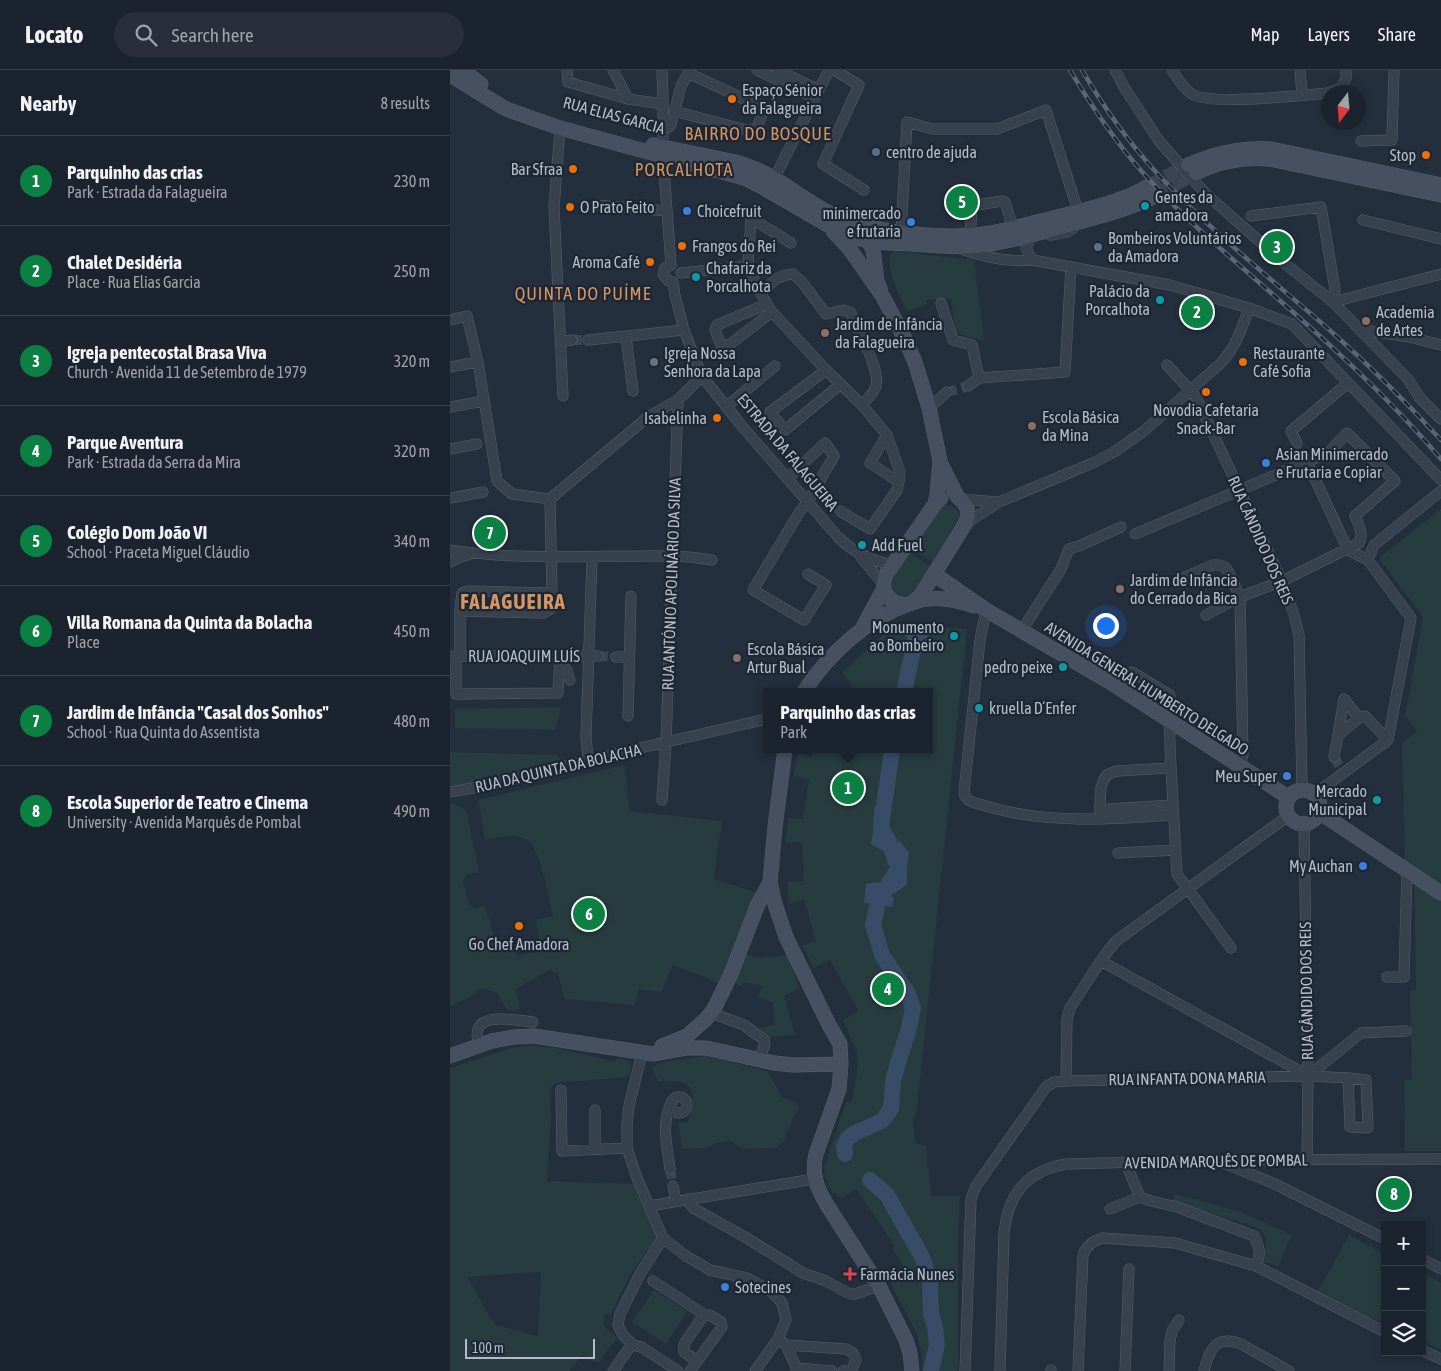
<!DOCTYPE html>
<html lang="en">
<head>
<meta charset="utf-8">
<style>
	:root { --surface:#1b232e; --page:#282f3a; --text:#f1f3f6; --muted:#a0a4aa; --line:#39404a; --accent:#0b8043 }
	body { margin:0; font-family:"Asap Condensed",sans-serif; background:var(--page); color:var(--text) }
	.controls { position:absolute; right:15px; bottom:15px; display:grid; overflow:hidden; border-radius:0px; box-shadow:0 2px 8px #0003 }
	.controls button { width:45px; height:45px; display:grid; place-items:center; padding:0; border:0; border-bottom:1px solid var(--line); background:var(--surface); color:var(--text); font:25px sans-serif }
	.compass { position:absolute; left:871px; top:15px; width:45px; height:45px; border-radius:50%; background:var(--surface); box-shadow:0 2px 8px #0003; rotate:196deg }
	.scale { position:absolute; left:15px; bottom:12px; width:130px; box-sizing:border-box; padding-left:5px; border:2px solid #b4bcc9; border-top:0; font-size:14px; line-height:18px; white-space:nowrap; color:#b4bcc9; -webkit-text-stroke:4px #1d2633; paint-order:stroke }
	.you { position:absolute; left:655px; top:555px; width:18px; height:18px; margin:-12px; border:4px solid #fff; border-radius:50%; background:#1a73e8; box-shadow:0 0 0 8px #1a73e833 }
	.badge { display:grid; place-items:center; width:32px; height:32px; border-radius:50%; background:var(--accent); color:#fff; font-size:16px; font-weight:700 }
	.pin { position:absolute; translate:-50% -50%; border:2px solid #fff; box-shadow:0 1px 5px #0006 }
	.popup { position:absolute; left:313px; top:618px; width:170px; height:65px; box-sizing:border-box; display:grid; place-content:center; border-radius:0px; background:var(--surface); filter:drop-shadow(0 1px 4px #0005); font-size:16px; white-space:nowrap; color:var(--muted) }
	.popup b { font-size:19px; color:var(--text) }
	.popup::after { content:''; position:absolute; left:50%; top:100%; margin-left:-10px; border:10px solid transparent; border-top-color:var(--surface) }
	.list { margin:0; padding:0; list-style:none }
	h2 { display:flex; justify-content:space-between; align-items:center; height:65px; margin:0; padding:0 20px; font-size:21px }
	h2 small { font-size:16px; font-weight:400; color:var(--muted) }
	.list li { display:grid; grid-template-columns:32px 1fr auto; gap:15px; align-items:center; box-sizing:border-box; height:90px; padding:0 20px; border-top:1px solid var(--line) }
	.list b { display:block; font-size:19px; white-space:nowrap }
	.list p { margin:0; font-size:16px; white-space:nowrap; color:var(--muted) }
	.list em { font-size:16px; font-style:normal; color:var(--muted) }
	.icon { flex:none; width:28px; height:28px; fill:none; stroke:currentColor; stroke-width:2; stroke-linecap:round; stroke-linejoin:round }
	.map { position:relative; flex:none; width:991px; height:1301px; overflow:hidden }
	header { display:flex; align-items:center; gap:30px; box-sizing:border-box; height:70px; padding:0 25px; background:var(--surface); border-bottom:1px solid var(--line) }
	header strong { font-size:24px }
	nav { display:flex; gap:28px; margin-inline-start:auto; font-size:18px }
	.search { width:350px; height:45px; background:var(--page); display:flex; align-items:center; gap:12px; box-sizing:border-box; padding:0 18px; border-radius:28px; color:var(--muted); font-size:19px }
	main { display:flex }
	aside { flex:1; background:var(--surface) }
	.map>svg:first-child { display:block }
</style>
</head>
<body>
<header>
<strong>Locato</strong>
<div class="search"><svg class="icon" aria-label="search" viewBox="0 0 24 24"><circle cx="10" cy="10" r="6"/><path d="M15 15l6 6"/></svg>Search here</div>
<nav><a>Map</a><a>Layers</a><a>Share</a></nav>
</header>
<main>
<aside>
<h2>Nearby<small>8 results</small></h2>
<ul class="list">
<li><span class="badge">1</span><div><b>Parquinho das crias</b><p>Park · Estrada da Falagueira</p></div><em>230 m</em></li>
<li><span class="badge">2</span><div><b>Chalet Desidéria</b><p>Place · Rua Elias Garcia</p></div><em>250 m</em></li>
<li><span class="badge">3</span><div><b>Igreja pentecostal Brasa Viva</b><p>Church · Avenida 11 de Setembro de 1979</p></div><em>320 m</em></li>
<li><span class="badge">4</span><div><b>Parque Aventura</b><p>Park · Estrada da Serra da Mira</p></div><em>320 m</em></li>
<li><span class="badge">5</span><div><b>Colégio Dom João VI</b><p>School · Praceta Miguel Cláudio</p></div><em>340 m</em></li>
<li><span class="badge">6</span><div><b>Villa Romana da Quinta da Bolacha</b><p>Place</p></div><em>450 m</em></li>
<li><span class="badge">7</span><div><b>Jardim de Infância &quot;Casal dos Sonhos&quot;</b><p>School · Rua Quinta do Assentista</p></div><em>480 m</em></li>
<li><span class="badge">8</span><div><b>Escola Superior de Teatro e Cinema</b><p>University · Avenida Marquês de Pombal</p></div><em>490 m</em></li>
</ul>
</aside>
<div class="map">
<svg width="991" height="1301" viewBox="0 0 991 1301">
	<rect width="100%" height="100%" fill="#242f3e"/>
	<!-- green -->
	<path fill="#263c3f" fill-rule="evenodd" d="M445,181L524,190L534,271L505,263L501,229L475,230L478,234L457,241C450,227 436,199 440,184Z
		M499,435C506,436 510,442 509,448L482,492L462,480L490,440L494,436Z
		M991,439V1081H955L954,1010H962L960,921L966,920L964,799L955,794L952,673L967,661L955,646L973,547L929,488Z
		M460,483L480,496C475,504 470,517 463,523C460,525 455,526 451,525C429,519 454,492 460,483Z
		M446,553L457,554L466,559H470L477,556L517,559L467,1037L463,1051L466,1074L476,1075L481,1126H510L508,1174V1301H472V1284L466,1262L441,1215V1208L455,1198L442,1178L445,1176L406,1119L391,1129L385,1123L383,1124C378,1115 373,1106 375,1095L396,1032L402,1031L408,995L407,982L393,950L408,941L380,890L364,898L352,876L366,871L354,830L339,834L337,812L354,811L352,772L335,773L338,748L353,749L359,709L343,706L348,683L361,687L364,679H479V622H397L403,616L392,603Z
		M110,637V641L105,660L5,658V639Z
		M0,682L106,685L113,691L0,718Z
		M175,695L179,741L273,751L267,782L264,809L305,822L268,914L259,909L223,895L211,922L189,919L185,935L114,929L108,903L99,900L66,919L70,938L65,941L57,940L47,923L31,918L25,924L0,937V734H4L16,740L29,802C22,803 17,803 13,810L19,834L24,838L35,836L46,874L63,870L67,886L92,880L85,850L103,846C99,828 92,789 82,775C79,770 72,767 66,766C56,764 45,768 35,770L28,730Z
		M292,883L308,888L338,885L350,918L334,926L345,965L319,967L308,958L325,955L323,933L307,927L312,916L294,912L291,916L283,911Z
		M77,975L105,978L155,989L161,992L170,988L180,992L181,1000L178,1007L105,1013L100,1019L101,1047L97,1111L183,1114L207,1160L206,1170L181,1203L161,1244L154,1245V1256L167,1268L148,1293L131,1286L119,1301H0V998L65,977ZM91,1202L88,1266L45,1255L17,1207Z
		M257,986L318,1001L332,1027L348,1033L349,1037L336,1063L335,1071L326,1078L292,1079L281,1071L267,1073L256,1078L232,1079L228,1053L238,1052C243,1038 244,1032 241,1018L232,1012L208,1011L202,998L211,992Z
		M725,1124L791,1142L842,1165L828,1196L814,1192L816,1168L809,1158L722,1131Z
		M899,1165L935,1184V1254L867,1223Z
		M972,1203L991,1213V1280L972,1271Z
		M204,1220L237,1241L216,1274L182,1252Z"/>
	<!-- water -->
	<path fill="#394c67" d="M446,553L457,554L466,559H470L477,556L485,557L484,564H481C464,578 455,569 446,553Z
		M429,733L438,735L439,738L438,755L423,753L425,736Z
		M424,757L439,758L447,769L433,781L421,774Z
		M449,770L459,783L457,798L438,795L435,783Z
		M439,798L457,801V815L443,824L431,811Z
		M429,812L444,828L442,837L414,833L416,814Z"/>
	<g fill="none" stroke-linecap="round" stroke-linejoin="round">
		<!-- river -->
		<path stroke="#394c67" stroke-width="16" d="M454,622L465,571
			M395,1084L394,1076L398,1068L405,1063L432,1051L441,1039L443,1011L451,983L458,962L463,938L458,924L432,885L423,855L428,832L449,799L441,777L431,757L442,679
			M420,1110L437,1125L472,1187L480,1211L481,1244L485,1257L487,1275L481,1301"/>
		<!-- street-tunnel -->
		<path stroke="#3a4453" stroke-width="10" stroke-dasharray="10 5" stroke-linecap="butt" d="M122,270H138
			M497,322L518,316
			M148,586L166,587
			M884,687L890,697
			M220,1099L223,1116"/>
		<!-- secondary-tunnel -->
		<path stroke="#3a4453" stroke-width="14" stroke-dasharray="14 7" stroke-linecap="butt" d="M697,117L738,95
			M705,126L746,103"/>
		<!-- street casing -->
		<g stroke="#565f6c" stroke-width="11">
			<path id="street" d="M117,0L118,12L178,29L213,34
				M163,0L178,29
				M212,0L213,27V86L221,195
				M307,0L365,28
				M327,0L369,20
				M384,0L409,15L373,94L414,120
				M665,0L674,17L709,71L755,123L834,193L883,232L958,309L969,327L991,349
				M722,0C727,8 734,19 742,24C760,36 853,25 878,23
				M850,0L852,25
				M880,22L891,18L896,8V0
				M224,41L296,60H303L307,58L313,42L312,38L309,36L238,3
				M110,58L104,137L113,326
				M213,59L219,57L221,55L231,16L240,0
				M911,71L942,70L944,0
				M322,113L379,0
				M145,135L217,141
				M801,146L871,137L885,219L883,232L991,204
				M913,150L991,169
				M451,162L457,52L482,59H547L596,40L628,141C627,163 618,163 600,165
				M520,166L522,139L527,135L552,131L555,132L563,158
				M341,173L301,148L298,196L311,224L322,242L376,300L412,335L437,365L450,402L449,412L447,420L420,459L390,441
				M511,179C534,187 558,193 582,190L720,215L799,238L842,254L991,410
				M582,190L576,178L582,164H585
				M221,195L215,198L213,204L217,210L223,212
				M231,203L298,196
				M223,212L225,225L234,260L252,306L291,355L388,467C404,483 421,491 443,495
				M311,224C321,213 327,205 343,204L352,212L376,244L393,240L401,243C407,260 431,300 426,316C424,323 417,329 412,335
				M491,233L503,270L522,275L529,308L615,302L621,197
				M317,234L267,255L265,260L271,275H279L322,242
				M0,250L17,246L28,292L47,411L62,424L100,429
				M909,259L959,267L991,275
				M176,267L183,321
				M138,270L234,260
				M110,272L122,270
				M717,295L746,327L832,511L844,545L849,565L852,719
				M0,297L28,292
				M376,300L320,342L335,360L391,314
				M518,316L529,308
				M0,337L34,331
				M276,337L325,296
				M479,338L497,322
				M437,365L420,393L449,412
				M847,373L841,361L898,313
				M0,379L27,374
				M854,385L898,480L918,490L961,548L938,670
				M337,409L375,373L384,386L357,433L350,441L303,520L354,550L376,515L358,504
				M0,428L33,422
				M100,429L199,346L228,330
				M509,429L548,432
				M515,454L549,432L645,392L664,382L694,361L771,293C786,277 792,258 799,238
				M685,464L878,383L897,363L945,411L905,446C909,455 914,464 909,473L832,511L790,527L756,545
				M0,480C73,491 147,485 221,486C234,486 248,488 262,490
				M411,487L433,514
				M918,490L924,475L991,421
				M0,492L10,487L18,485
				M728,510L763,495H770L775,497L778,501L790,527L793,685L788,696
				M536,540L530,570L514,722L515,726L518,730C525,734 535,735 543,738C601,754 664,749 723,745
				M10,541L93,543L101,539L102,535V523
				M572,560L611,499L619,479L629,476L671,457
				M3,586H148
				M6,586V624L108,623L110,586
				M10,586V538L12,523L18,521L102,523L100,429
				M166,587H178
				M110,596L116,599L120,610
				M658,611L682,602L720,625L719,650L721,698L727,804L781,878
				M178,646L181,526
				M909,648L888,665L894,629L909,648L915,646L938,670
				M884,687L888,665
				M138,690L136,667L142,487
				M0,722L45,714L138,690L317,649
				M865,724L938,670
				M212,730L216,673L228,330L252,306
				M650,748L654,741L659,739L722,735
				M649,749L651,718L654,709L658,704L667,701L721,698
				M854,754L858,1006L857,1089
				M668,783L725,780
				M651,891L857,1005
				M937,907H954L957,800
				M261,943L294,955L314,970L315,974L309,990
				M29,975C17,939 64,950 83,952
				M192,983L179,1036L177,1055V1078L187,1108L213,1168L236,1186L260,1200L297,1208L322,1222L332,1233L336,1250L328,1269L305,1301
				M858,1006L911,963L956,961
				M616,1011L858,1006L898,1008L900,1057L918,1058L916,1010L898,1008
				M111,1020L112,1081L177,1078
				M221 1035a8 8 0 1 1 16 0a8 8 0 1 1-16 0Z
				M145,1079V1040
				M771,1092L825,1114L935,1169
				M678,1093L679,1101L690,1127L701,1131L727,1137L804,1166C810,1178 811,1184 806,1196
				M220,1099C217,1076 211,1055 221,1033
				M223,1116L226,1131
				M237,1129L243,1138L295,1167L353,1203L376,1211L396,1222L401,1224H405L429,1216
				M199,1136L364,1109
				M660,1139L690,1127
				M213,1168L190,1204L170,1244L168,1255L173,1265L182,1274L193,1278L228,1301
				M972,1189L991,1199
				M203,1211L255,1245H260L271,1252L272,1257L240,1301
				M332,1272L336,1275L348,1301
				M336,1275L396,1279L403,1283L406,1290L402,1299L393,1301
				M972,1280L991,1289
				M247,1291L234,1282V1274L251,1249L255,1245
				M346,1298L382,1301
				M163,1301L182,1274
				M515,1301L521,1129L526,1116L596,1017L604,1012L616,1011L617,948L620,938L654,886L666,871L838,746
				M550,1301L554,1164C558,1124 576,1101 616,1094L765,1090L991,1089
				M601,1301V1300
				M628,1301L633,1185C637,1175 643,1171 653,1168L725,1173L806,1196L935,1262
				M675,1301L679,1199
				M719,1301L720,1271L722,1261L729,1250
				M754,1301C759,1280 766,1264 791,1274L839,1301"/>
		</g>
		<!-- secondary casing -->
		<g stroke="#565f6c" stroke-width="15">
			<path id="secondary" d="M12,0L31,14
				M0,5L56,39L110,58L294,108C318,119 341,134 364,147C376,154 390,163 404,167C423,173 442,173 461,174C482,175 504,178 526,176C561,172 595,161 629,152C655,145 681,138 705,126
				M203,75L286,92C295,95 305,98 314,103C340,116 361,136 389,147C430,164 498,170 541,163C567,158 593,150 619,144C645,137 673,131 697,117
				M738,95C765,83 791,77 821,79L991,115
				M746,103C769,91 794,87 820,89L991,125
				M383,161L399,178L433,227L455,269L465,292L479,338L490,391L487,425L485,434
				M415,166L423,179L427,211L430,219
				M484,504L536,540L658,611L838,727
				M462,533L471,525L515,454L518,446L517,438L513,432L507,426L490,392
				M458,534C439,536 428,519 437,503L485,434L491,428
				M414,555L434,518
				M354,622C377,585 418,548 459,534C466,532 471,529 478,529C494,527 509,531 524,536
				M836 737a17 17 0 1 1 34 0a17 17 0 1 1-34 0Z
				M869,742L991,823
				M320,812L324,831L336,867L379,955L390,974L391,994L389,1019L366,1084C361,1104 367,1118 377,1135L429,1216L456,1270L460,1283L462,1301
				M212,976L237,966L255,950L264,939L280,906L308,834L320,812L325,757L335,679
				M0,986L42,971L64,967L84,966L203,984L236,978H256L324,993L343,995L391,994"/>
		</g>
		<!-- street -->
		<use href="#street" stroke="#38414e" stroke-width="10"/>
		<!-- secondary -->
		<use href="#secondary" stroke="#465061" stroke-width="14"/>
		<!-- rail casing -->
		<g stroke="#5a6575" stroke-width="4.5">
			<path id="rail" d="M620,0C642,37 666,73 695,105C733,148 777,184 820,222C880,274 939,328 991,389
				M632,0C653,36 677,70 705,101C759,160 824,211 884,264C921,297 957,333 991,370"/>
		</g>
		<!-- rail -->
		<use href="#rail" stroke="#1d2633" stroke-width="2.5" stroke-dasharray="8" stroke-linecap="butt"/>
	</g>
	<!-- markers -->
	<g fill="#e8710a" stroke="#1d2633" stroke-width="2">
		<circle cx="282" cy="29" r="5"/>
		<circle cx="976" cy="85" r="5"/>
		<circle cx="123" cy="99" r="5"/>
		<circle cx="120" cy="137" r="5"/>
		<circle cx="232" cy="176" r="5"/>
		<circle cx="200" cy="192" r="5"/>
		<circle cx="793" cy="292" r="5"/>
		<circle cx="756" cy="322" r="5"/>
		<circle cx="267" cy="348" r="5"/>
		<circle cx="69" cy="856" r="5"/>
	</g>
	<g fill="#5c6f8a" stroke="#1d2633" stroke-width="2">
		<circle cx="426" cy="82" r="5"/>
		<circle cx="648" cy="177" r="5"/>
	</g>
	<g fill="#0f9aa8" stroke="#1d2633" stroke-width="2">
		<circle cx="695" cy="136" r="5"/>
		<circle cx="246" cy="207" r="5"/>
		<circle cx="710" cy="230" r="5"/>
		<circle cx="412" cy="475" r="5"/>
		<circle cx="504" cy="566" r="5"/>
		<circle cx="613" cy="597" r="5"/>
		<circle cx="529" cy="638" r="5"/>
		<circle cx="927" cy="730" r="5"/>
	</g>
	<g fill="#3f7fe0" stroke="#1d2633" stroke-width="2">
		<circle cx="237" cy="141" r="5"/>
		<circle cx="461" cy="152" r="5"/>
		<circle cx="816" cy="393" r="5"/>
		<circle cx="837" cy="706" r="5"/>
		<circle cx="913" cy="796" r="5"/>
		<circle cx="275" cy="1217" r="5"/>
	</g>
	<g fill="#8d6e63" stroke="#1d2633" stroke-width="2">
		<circle cx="916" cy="251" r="5"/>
		<circle cx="375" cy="263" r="5"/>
		<circle cx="582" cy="356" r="5"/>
		<circle cx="670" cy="519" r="5"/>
		<circle cx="287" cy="588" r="5"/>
	</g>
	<circle fill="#6b7280" stroke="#1d2633" stroke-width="2" cx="204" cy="292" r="5"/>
	<path fill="#e0444e" stroke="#1d2633" stroke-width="2" d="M397.5 1196.5h5v5h5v5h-5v5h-5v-5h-5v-5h5z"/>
	<g text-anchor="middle" stroke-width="4.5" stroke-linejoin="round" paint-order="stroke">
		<!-- poi labels -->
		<g font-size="16" fill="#b4bcc9" stroke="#1d2633" text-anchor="start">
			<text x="292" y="26">Espaço Sénior<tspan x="292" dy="18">da Falagueira</tspan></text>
			<text x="436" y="88">centro de ajuda</text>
			<text x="966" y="91" text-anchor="end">Stop</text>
			<text x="113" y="105" text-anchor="end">Bar Sfraa</text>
			<text x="705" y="133">Gentes da<tspan x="705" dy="18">amadora</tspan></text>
			<text x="130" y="143">O Prato Feito</text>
			<text x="247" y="147">Choicefruit</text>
			<text x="451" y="149" text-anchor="end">minimercado<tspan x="451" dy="18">e frutaria</tspan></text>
			<text x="658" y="174">Bombeiros Voluntários<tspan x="658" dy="18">da Amadora</tspan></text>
			<text x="242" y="182">Frangos do Rei</text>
			<text x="190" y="198" text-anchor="end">Aroma Café</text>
			<text x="256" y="204">Chafariz da<tspan x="256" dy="18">Porcalhota</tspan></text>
			<text x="700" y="227" text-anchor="end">Palácio da<tspan x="700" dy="18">Porcalhota</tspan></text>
			<text x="926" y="248">Academia<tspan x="926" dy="18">de Artes</tspan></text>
			<text x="385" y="260">Jardim de Infância<tspan x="385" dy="18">da Falagueira</tspan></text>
			<text x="214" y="289">Igreja Nossa<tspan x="214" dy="18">Senhora da Lapa</tspan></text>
			<text x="803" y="289">Restaurante<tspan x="803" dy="18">Café Sofia</tspan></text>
			<text x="756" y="346" text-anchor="middle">Novodia Cafetaria<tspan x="756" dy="18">Snack-Bar</tspan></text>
			<text x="592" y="353">Escola Básica<tspan x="592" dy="18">da Mina</tspan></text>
			<text x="257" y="354" text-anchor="end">Isabelinha</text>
			<text x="826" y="390">Asian Minimercado<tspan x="826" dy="18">e Frutaria e Copiar</tspan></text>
			<text x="422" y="481">Add Fuel</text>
			<text x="680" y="516">Jardim de Infância<tspan x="680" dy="18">do Cerrado da Bica</tspan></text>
			<text x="494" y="563" text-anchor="end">Monumento<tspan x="494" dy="18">ao Bombeiro</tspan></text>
			<text x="297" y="585">Escola Básica<tspan x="297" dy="18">Artur Bual</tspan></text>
			<text x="603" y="603" text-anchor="end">pedro peixe</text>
			<text x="539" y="644">kruella D´Enfer</text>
			<text x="827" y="712" text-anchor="end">Meu Super</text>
			<text x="917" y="727" text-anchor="end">Mercado<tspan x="917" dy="18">Municipal</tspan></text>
			<text x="903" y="802" text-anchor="end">My Auchan</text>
			<text x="69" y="880" text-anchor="middle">Go Chef Amadora</text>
			<text x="410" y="1210">Farmácia Nunes</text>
			<text x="285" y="1223">Sotecines</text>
		</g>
		<!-- street labels -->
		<g font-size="16" fill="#b4bcc9" stroke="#1d2633">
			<text transform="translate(164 45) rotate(15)" y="6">RUA ELIAS GARCIA</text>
			<text transform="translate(338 382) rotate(50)" y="6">ESTRADA DA FALAGUEIRA</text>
			<text transform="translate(811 470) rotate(66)" y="6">RUA CÂNDIDO DOS REIS</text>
			<text transform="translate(221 514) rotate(-88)" y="6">RUA ANTÓNIO APOLINÁRIO DA SILVA</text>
			<text x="74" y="592">RUA JOAQUIM LUÍS</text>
			<text transform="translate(697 618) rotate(32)" y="6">AVENIDA GENERAL HUMBERTO DELGADO</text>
			<text transform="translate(108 698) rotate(-13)" y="6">RUA DA QUINTA DA BOLACHA</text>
			<text transform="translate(856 921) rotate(-91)" y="6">RUA CÂNDIDO DOS REIS</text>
			<text transform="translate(737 1008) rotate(-1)" y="6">RUA INFANTA DONA MARIA</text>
			<text transform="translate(766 1091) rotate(-1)" y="6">AVENIDA MARQUÊS DE POMBAL</text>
		</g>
		<!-- neighbourhood labels -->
		<g font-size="18" letter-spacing="1" fill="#d59563" stroke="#1d2633">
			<text x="308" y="70">BAIRRO DO BOSQUE</text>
			<text x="234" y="106">PORCALHOTA</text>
			<text x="133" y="230">QUINTA DO PUÍME</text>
		</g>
		<!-- district labels -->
		<g font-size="21" font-weight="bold" letter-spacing="1" fill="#d59563" stroke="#1d2633">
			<text x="63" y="539">FALAGUEIRA</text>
		</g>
	</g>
</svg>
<div class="controls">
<button>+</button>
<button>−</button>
<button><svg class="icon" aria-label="layers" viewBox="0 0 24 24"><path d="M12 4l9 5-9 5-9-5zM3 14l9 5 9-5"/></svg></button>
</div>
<svg class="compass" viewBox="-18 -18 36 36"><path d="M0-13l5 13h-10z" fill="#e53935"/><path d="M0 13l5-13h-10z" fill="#a0a4aa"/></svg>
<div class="scale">100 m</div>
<div class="you"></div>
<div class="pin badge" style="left:398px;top:718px">1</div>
<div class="popup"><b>Parquinho das crias</b>Park</div>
<div class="pin badge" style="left:747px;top:242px">2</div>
<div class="pin badge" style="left:827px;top:177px">3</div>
<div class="pin badge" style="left:438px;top:919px">4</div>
<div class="pin badge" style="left:512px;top:132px">5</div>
<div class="pin badge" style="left:139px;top:844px">6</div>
<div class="pin badge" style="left:40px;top:463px">7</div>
<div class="pin badge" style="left:944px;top:1124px">8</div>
</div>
</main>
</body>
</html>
